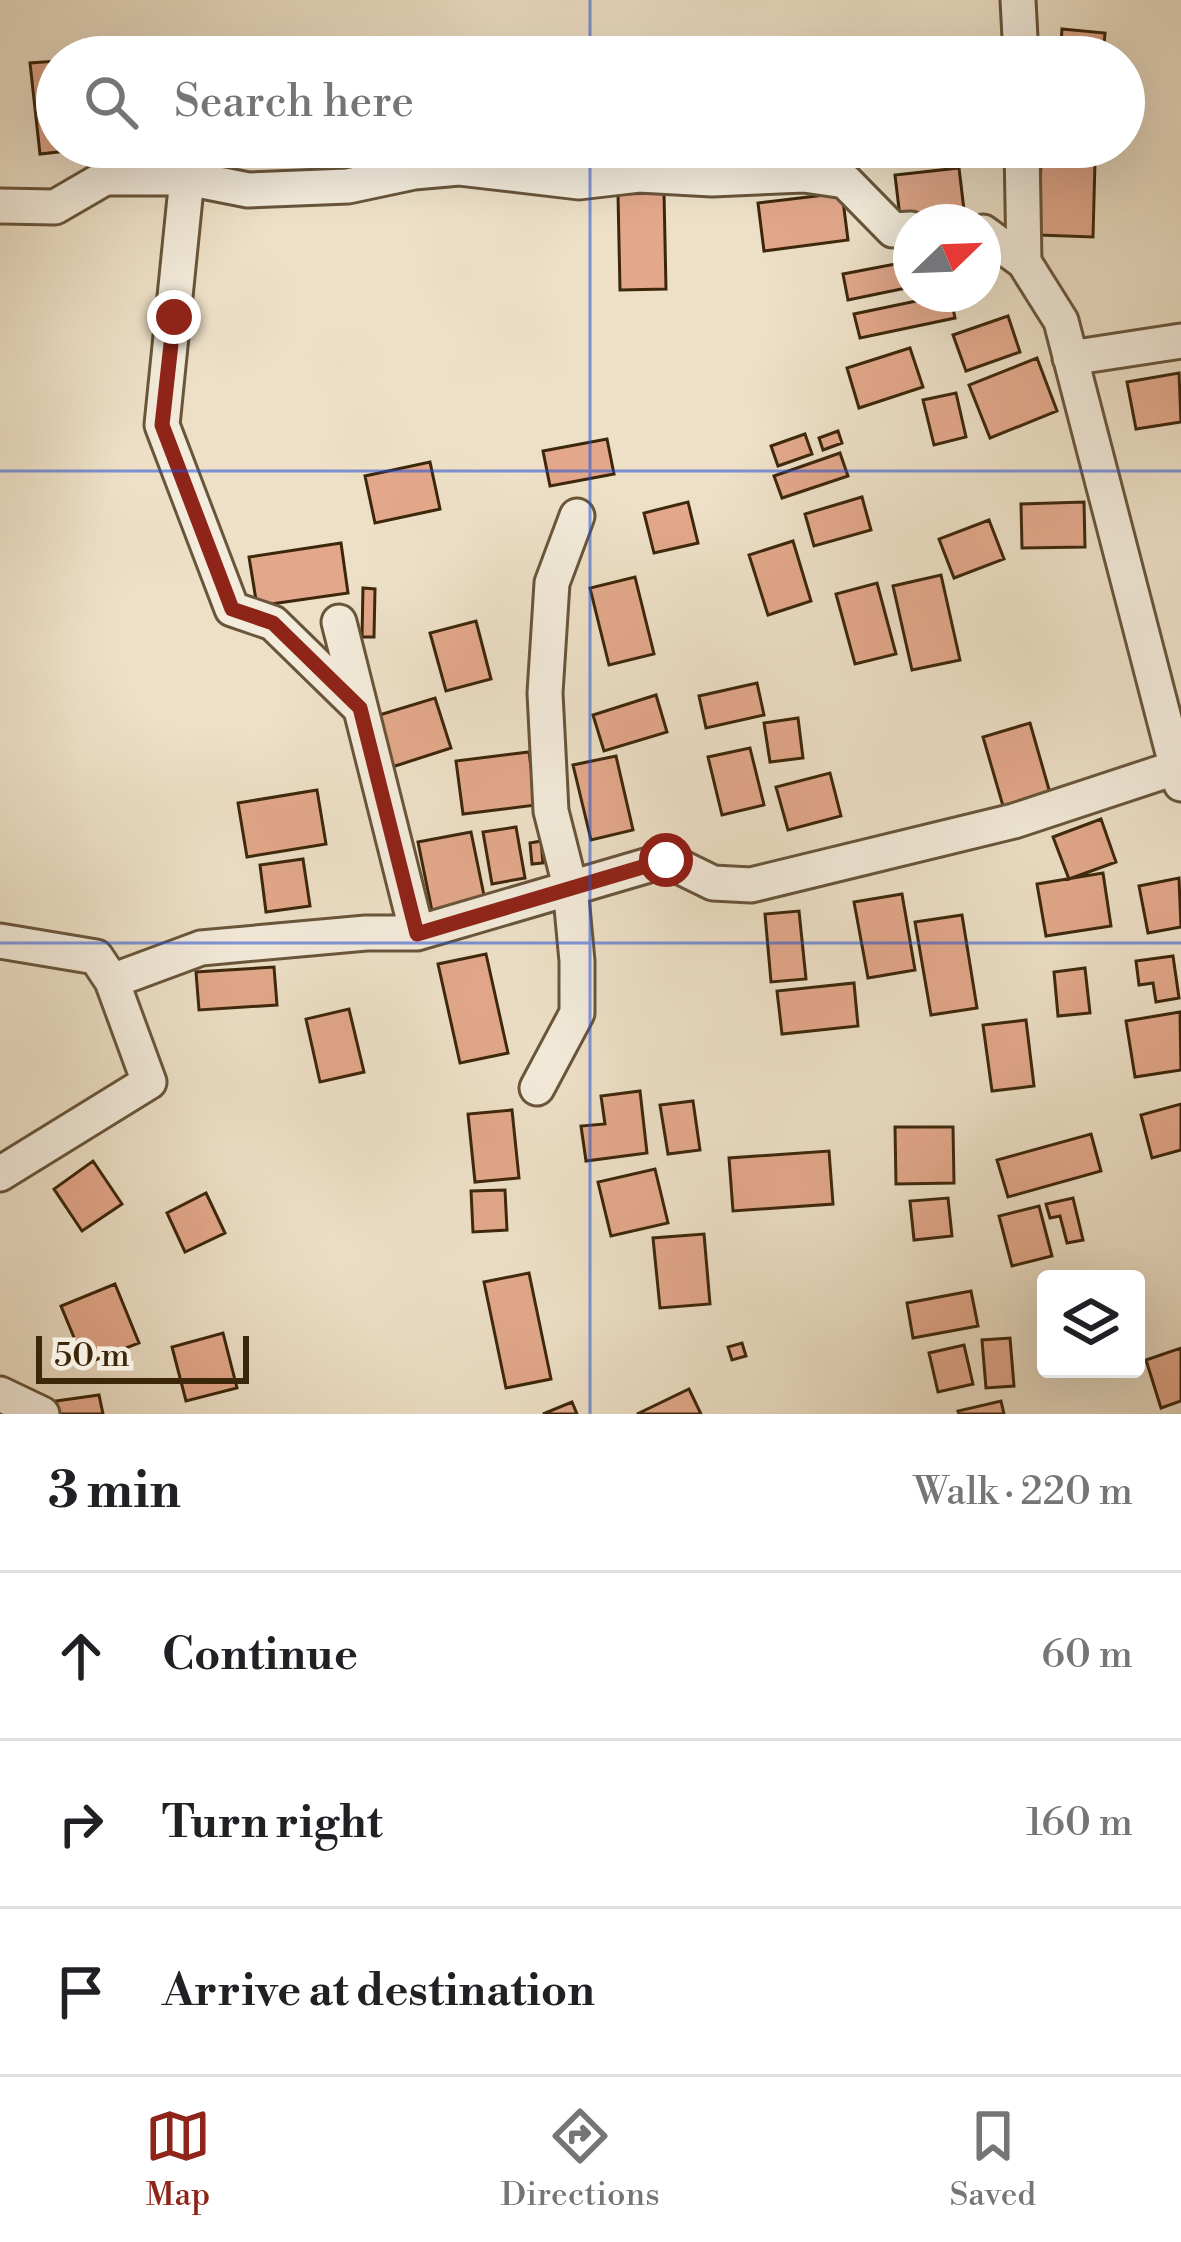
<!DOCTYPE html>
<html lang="en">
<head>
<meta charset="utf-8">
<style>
	:root { --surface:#fff; --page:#f6f6f6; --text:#202124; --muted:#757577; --line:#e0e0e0; --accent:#8f2418 }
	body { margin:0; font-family:"Libre Bodoni",serif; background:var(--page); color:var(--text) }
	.controls { position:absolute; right:36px; bottom:36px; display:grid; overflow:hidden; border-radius:12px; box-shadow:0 12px 48px #0002 }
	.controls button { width:108px; height:108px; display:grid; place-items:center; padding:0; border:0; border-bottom:3px solid var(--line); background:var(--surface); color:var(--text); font:60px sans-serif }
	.compass { position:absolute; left:893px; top:204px; width:108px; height:108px; border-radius:50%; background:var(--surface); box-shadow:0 12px 48px #0002; rotate:67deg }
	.scale { position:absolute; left:36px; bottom:30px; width:213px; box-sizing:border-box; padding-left:12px; border:6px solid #3d270b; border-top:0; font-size:33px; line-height:42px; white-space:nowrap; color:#3d270b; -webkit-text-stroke:9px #f3ebdb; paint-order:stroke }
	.stop { position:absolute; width:36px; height:36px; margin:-27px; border:9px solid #8f2418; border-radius:50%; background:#fff }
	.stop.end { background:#8f2418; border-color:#fff; box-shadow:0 3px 12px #0008 }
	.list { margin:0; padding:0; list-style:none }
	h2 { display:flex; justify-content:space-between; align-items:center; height:156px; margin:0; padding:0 48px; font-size:51px }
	h2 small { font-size:39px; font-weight:400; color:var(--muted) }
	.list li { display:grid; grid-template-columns:78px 1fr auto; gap:36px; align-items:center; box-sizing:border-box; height:168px; padding:0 48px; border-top:3px solid var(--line) }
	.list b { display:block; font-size:45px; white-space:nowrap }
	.list em { font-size:39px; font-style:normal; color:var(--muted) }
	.icon { flex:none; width:66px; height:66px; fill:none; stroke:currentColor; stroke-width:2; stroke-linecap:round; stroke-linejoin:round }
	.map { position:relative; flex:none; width:1181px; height:1414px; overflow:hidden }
	.search { position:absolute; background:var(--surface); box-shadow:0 12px 48px #0002; left:36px; right:36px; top:36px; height:132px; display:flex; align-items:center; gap:30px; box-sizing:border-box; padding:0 42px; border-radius:66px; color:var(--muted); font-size:45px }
	.sheet { height:660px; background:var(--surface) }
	nav { display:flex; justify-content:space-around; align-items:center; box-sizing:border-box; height:168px; border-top:3px solid var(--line); background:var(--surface); font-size:33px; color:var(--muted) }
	nav a { display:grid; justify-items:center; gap:6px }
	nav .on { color:var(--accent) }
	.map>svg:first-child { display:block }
</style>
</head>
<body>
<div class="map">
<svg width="1181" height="1414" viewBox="0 0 1181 1414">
	<rect width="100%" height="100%" fill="#ede0c7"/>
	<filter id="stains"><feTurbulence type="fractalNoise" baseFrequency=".00167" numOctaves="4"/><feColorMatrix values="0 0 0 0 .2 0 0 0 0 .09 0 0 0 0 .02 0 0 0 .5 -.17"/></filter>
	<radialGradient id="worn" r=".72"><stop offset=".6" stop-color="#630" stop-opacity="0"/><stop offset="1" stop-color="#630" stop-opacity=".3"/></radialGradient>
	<!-- building -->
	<path fill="#e3a88b" stroke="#3d270b" stroke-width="3" d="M1062,29L1105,33L1103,57H1060Z
		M57,61V147L85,149L40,154L30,63Z
		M902,147H935L936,157L904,163Z
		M1041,159L1095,161L1093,237L1039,235Z
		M959,168L964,210L900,217L895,175Z
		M664,193L666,289L620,290L618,194Z
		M842,193L848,240L764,251L758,203Z
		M911,261V287L848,300L843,274Z
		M950,294L955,318L860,338L854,314Z
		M1008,316L1020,352L966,371L953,335Z
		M910,348L923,387L859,408L847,368Z
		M1037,358L1057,411L990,438L969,385Z
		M1179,373L1181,422L1136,429L1127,382Z
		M956,393L966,437L934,445L923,400Z
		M838,431L842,443L823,450L819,438Z
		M805,434L812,454L778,466L771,446Z
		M607,439L614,474L550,486L543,451Z
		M840,453L848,476L782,498L774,476Z
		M430,462L440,509L375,523L365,476Z
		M862,497L871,530L814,546L805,514Z
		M688,502L698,543L654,553L644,513Z
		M1084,502L1085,547L1022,548L1021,504Z
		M989,520L1004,559L954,578L939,539Z
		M793,541L811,601L768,615L749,555Z
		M341,543L348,593L257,606L249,557Z
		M941,575L960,660L912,670L893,586Z
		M635,577L654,654L609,665L590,588Z
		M877,583L896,654L855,664L836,594Z
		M363,588L375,589L374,637H362Z
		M476,621L491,679L446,691L430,633Z
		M757,683L764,715L706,728L699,696Z
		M656,695L667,732L604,751L593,715Z
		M435,698L451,748L392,767L376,716Z
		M798,718L803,758L770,762L764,723Z
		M1030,723L1050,793L1003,806L983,737Z
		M750,748L764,805L722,815L708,757Z
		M529,752L536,805L463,814L456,761Z
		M616,756L633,830L591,840L573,765Z
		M830,773L841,816L788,830L776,787Z
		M317,790L326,844L247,857L238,803Z
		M1101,819L1116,862L1069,879L1053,837Z
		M516,827L525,878L492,884L483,832Z
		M471,832L486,905L433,916L418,842Z
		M541,841L543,863L532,864L530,843Z
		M303,859L310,906L266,912L260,865Z
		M1103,873L1111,926L1046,936L1037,884Z
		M1179,878L1181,927L1148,933L1139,886Z
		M902,894L915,970L868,978L854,902Z
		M799,911L806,979L771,982L765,914Z
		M962,915L977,1008L931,1015L915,922Z
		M486,954L508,1053L460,1063L438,964Z
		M1173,956L1179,998L1156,1002L1153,983L1139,985L1136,961Z
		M274,967L277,1005L199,1010L196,972Z
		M1085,968L1090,1013L1058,1016L1054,972Z
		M854,983L858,1026L782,1034L777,991Z
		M349,1009L364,1072L320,1082L306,1019Z
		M1180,1012L1181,1070L1135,1077L1126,1021Z
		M1026,1020L1034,1086L992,1091L983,1025Z
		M640,1091L647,1153L586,1161L581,1126L605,1124L601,1096Z
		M693,1101L700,1150L668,1154L660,1105Z
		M1181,1104V1150L1152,1158L1141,1115Z
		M512,1110L519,1178L475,1182L468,1114Z
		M895,1127H953L954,1183L896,1184Z
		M1091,1134L1101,1171L1008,1197L997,1160Z
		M829,1151L833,1204L733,1211L729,1158Z
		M93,1161L122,1204L82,1231L54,1189Z
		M655,1169L668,1223L611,1236L598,1182Z
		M505,1190L507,1230L473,1232L471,1191Z
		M206,1193L225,1233L185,1252L167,1213Z
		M948,1198L952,1236L914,1240L910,1201Z
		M1073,1198L1083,1240L1067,1243L1060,1216L1050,1218L1046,1204Z
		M1039,1206L1052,1256L1012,1266L999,1216Z
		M704,1234L710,1304L660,1308L653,1238Z
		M529,1273L551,1379L506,1388L484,1282Z
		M115,1284L139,1343L85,1364L61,1306Z
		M971,1291L978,1326L913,1338L907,1303Z
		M223,1333L237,1388L186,1401L172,1347Z
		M1010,1338L1014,1386L986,1388L982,1340Z
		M742,1343L746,1356L732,1360L728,1347Z
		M964,1345L973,1384L938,1392L929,1353Z
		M1181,1348V1401L1161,1408L1146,1360Z
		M689,1389L701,1414H637Z
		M99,1395L103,1414H60L56,1401Z
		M1001,1401L1004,1414H959L958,1411Z
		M572,1402L577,1414H543Z"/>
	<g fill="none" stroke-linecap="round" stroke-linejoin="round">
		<!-- street casing -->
		<g stroke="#69553a" stroke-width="39">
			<path id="street" d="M1018,0L1021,57
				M1022,147L1024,262
				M187,178L162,425L232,609L273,623L360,708
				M0,206L55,207L105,178H187L248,190L348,186L414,172L459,168L579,182L639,175L712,179L804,175L845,181L893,230L911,229
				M983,232L1024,262L1061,321L1181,784
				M1070,358L1181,341
				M339,622L417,933
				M0,941L96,957L112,981
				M537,1088L577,1013V961L570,886L551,811L545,693L552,583L577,516
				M0,1174L149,1082L112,981L201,948L366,933H417L666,860L713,883L751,885L1014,821L1181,766
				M0,1394L42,1414"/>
		</g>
		<!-- street -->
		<use href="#street" stroke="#f3ebdb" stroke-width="33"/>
	</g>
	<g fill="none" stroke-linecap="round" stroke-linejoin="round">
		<!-- route -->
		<path stroke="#8f2418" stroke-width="15" d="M174,317L162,425L232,609L273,623L360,708L417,934L666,860"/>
	</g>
	<!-- grid -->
	<path fill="none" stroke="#1d4ed8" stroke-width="3" stroke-opacity="0.55" d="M590,0V57M590,147V1414M0,471H1181M0,943H1181"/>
	<rect width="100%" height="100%" filter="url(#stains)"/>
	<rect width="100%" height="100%" fill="url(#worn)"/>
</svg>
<div class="controls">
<button><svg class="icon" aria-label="layers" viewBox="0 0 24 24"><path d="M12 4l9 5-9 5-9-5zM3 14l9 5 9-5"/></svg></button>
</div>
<svg class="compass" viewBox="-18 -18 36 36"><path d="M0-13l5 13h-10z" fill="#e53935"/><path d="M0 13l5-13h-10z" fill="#757577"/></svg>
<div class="scale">50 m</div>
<div class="stop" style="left:666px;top:860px"></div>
<div class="stop end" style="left:174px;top:317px"></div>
<div class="search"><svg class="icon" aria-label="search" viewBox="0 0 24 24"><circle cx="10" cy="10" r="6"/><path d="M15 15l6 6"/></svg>Search here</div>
</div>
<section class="sheet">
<h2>3 min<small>Walk · 220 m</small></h2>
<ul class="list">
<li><svg class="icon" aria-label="ahead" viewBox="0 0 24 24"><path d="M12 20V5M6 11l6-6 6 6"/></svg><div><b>Continue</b></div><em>60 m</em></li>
<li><svg class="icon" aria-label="right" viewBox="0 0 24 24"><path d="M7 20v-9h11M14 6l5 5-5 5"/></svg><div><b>Turn right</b></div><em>160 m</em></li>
<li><svg class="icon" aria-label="arrive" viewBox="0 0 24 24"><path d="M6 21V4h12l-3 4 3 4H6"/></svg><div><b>Arrive at destination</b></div></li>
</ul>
</section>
<nav>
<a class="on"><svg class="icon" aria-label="map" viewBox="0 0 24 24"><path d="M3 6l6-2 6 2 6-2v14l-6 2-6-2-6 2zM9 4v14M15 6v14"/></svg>Map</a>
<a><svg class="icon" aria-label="directions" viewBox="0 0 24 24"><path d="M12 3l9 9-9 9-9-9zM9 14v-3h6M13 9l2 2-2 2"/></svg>Directions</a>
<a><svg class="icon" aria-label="saved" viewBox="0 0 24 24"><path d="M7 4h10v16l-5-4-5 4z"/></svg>Saved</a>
</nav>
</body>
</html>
